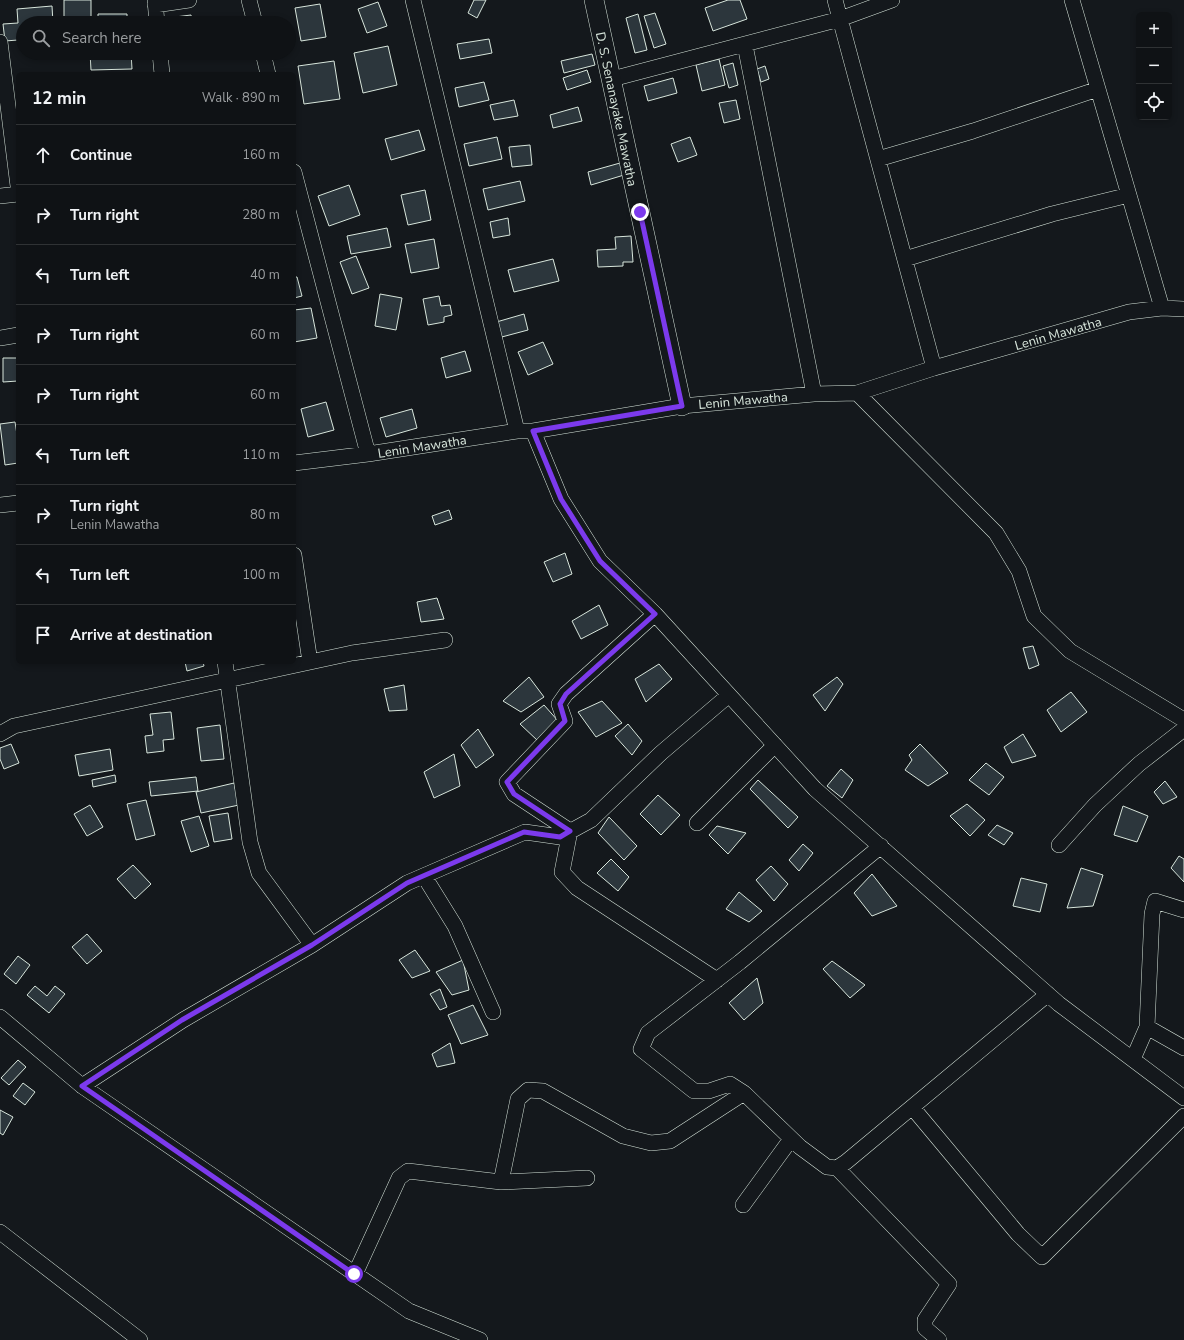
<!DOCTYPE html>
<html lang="en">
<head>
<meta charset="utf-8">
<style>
	:root { --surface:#0f1215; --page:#1d2022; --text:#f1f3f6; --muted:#9b9ea0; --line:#2f3234 }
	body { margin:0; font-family:"Nunito Sans",sans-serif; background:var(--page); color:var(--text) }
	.controls { position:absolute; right:12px; top:12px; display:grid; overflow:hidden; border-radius:6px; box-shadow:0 2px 6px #0003 }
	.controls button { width:36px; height:36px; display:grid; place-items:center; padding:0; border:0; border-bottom:1px solid var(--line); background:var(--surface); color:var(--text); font:20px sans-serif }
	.stop { position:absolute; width:12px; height:12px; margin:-9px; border:3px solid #7c3aed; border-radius:50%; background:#fff }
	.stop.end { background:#7c3aed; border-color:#fff; box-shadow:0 1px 4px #0008 }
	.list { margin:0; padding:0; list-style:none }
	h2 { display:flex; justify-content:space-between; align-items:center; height:52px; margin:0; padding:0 16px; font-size:17px }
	h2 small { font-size:13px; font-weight:400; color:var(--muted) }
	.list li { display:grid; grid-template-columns:26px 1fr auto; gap:12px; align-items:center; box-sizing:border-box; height:60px; padding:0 16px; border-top:1px solid var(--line) }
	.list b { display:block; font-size:15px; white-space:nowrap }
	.list p { margin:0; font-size:13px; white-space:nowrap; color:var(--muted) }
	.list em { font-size:13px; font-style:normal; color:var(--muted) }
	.icon { flex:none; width:22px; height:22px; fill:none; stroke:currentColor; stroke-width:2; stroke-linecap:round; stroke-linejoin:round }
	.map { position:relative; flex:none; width:1184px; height:1340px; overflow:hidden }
	.search { position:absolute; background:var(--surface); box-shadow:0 2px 6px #0003; left:16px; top:16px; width:280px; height:44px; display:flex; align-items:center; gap:10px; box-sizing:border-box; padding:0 14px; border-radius:22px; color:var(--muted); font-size:15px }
	.panel { position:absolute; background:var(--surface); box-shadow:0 2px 6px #0003; left:16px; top:72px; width:280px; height:592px; border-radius:6px }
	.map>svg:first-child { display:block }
</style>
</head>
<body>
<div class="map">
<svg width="1184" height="1340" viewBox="0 0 1184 1340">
	<rect width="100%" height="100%" fill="#14181c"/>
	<!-- building -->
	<path fill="#2c363c" stroke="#d8e6dc" d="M64,0H91V18H64Z
		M474,0H486L477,18L468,13Z
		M728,0H740L747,19L713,31L705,8Z
		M378,2L387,26L367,33L358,9Z
		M320,4L326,37L301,41L295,8Z
		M52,6L53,23H23V44L19,45L18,40L5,41L3,24L18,23L17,9Z
		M655,13L666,44L654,48L644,16Z
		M98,14H127V23H98Z
		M638,14L647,50L635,53L626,18Z
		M191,15L192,23H176L175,17Z
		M489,39L492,53L460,59L457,44Z
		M388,46L397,85L363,93L354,53Z
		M90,53H131L132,69L91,70Z
		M185,53H198V55L186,57Z
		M592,54L595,65L564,73L561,61Z
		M719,59L725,85L702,91L696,65Z
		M334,61L340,99L304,104L298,66Z
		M733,63L738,85L729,88L723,66Z
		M765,66L769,79L761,82L757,69Z
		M587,70L591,82L567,90L563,78Z
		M673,78L677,93L648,101L644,86Z
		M484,82L489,100L459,107L455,88Z
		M514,100L518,116L494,120L490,105Z
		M736,100L740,119L724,123L719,103Z
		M578,107L582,121L553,128L550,115Z
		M419,130L425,150L391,160L385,139Z
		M497,137L502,159L469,166L464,144Z
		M690,137L697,155L678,162L671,144Z
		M530,145L532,165L512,167L509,147Z
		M620,163L624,175L591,185L588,172Z
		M520,181L525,201L488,210L483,189Z
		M349,185L360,215L329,226L318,196Z
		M425,190L431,220L408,225L401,195Z
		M508,218L510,235L493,238L490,222Z
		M387,228L391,247L351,254L347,236Z
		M631,236L633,262H623V266L598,267L597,250L616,249L615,237Z
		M434,239L439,268L411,273L405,244Z
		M356,256L369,288L352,294L340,262Z
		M553,259L559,281L514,292L508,270Z
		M294,277H297L302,296L294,298Z
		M380,294L402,298L396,330L375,326Z
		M439,296L441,306L450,305L452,315L444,317V322L428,325L423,299Z
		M311,308L317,338L294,342V310Z
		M524,314L528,330L498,338L493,323Z
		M543,342L553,364L528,375L518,352Z
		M465,351L471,371L446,378L441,358Z
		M3,358H18V381L3,382Z
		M326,402L334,430L308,437L301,409Z
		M412,409L417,428L386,437L380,418Z
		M15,422L18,441V463L5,465L0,424Z
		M449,510L452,519L435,525L432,516Z
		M565,553L572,574L553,582L544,562Z
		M437,598L444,619L421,622L417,602Z
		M599,605L608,625L581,639L572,621Z
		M1033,646L1039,665L1029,669L1023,648Z
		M185,662H203L204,666L187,671Z
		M659,664L672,679L646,702L635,679Z
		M529,677L544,697L521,712L503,701Z
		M837,677L843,684L825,711L813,695Z
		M404,685L407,710L389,711L384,689Z
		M1071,692L1087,712L1061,732L1047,710Z
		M602,701L622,723L596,737L578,712Z
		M544,705L559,722L538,741L520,724Z
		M171,712L174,739L163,740L164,751L147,753L145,736L153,735L150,714Z
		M628,724L642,741L632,755L615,736Z
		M220,725L224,759L201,761L197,728Z
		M478,729L494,755L476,768L461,745Z
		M1023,734L1036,756L1012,763L1004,747Z
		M11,744L19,763L4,769L0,759V748Z
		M920,744L948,773L928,786L905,770L912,760L909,755Z
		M110,749L113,770L79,776L75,755Z
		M454,754L460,786L434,798L424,772Z
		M986,763L1004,777L989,795L969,780Z
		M841,769L853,780L842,798L827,786Z
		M115,775L116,782L93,787L92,780Z
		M196,777L198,791L151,796L149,782Z
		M758,780L798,817L788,828L750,789Z
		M1165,781L1177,797L1163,804L1154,792Z
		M234,783L239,805L201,813L196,792Z
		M658,795L680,815L661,835L640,814Z
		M146,800L155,835L136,840L127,804Z
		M967,804L985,820L970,836L950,816Z
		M90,805L103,827L87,836L74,814Z
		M1123,806L1148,816L1137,842L1114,835Z
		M228,813L232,839L214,842L209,816Z
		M199,816L209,846L191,852L181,821Z
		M609,817L637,846L624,860L598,833Z
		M997,825L1013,833L1004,845L988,835Z
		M717,826L746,833L728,854L709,835Z
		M803,844L813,853L799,871L789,860Z
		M1179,856L1184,859V882L1171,868Z
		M611,859L629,877L618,891L597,873Z
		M133,865L151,884L135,899L117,879Z
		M771,866L788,884L774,901L756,880Z
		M1081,868L1103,875L1093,906L1067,908Z
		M872,874L897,906L872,916L854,893Z
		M1021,878L1047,884L1040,912L1013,906Z
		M739,892L762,911L749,922L726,909Z
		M87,934L102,951L87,964L72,947Z
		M415,950L430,971L412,978L399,960Z
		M18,956L30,965L16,984L4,974Z
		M463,960L469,990L452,995L436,972Z
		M832,961L865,985L850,998L823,969Z
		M757,978L763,1003L744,1020L729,1003Z
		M35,986L47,996L55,986L65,994L49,1013L27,995Z
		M440,989L447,1007L440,1010L430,994Z
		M473,1005L488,1035L461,1044L448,1015Z
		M450,1043L455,1063L437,1067L432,1054Z
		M18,1060L26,1067L9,1085L1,1078Z
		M23,1083L35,1092L25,1105L13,1096Z
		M0,1110L13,1117L3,1135L0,1133Z"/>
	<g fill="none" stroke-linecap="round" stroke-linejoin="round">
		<!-- minor casing -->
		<g stroke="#d8e6dc" stroke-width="16">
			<path id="minor" d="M155,0L157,23
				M249,0L255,23
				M413,0L517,431
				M835,0L934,368
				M1072,0L1162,308
				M155,5L189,0
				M0,42L18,186
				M745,45L814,394
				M160,53L162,74
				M263,53L268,74
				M612,79L840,19L892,0
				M878,159L973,131L1098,89
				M294,172L368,454
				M0,196L18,194
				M905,259L1052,214L1129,195
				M0,338L18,335
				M857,393L996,533L1019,571L1034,616L1070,651L1184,720
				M533,431L561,499L600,561L655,614L815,789L1059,1004L1184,1098
				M294,463L368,454L517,431H533L682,406L814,394L857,393L934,368L1129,312L1162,308L1184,309
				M0,505L18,503
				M294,555L310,662
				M655,614L566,694L559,704L565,721L507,782L514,794L570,831L562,872L577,888L717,980
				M225,662L250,842L259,873L312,945
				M0,734L14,726L352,653L445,640
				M697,823L775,745
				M1059,845L1095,805L1139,764L1184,729
				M881,846L740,962L648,1033L641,1049L694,1091H709L730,1084L744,1093L800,1147L827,1167L837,1168L846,1162L1048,994
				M424,876L455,926L493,1012
				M0,1017L82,1086L409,1311L480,1340
				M1147,1027L1184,1048
				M1133,1059L1147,1027L1152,914L1155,901L1184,910
				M82,1086L183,1020L312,945L407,883L525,832L560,837L591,820L661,753L729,695
				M912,1107L1018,1234L1042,1257L1184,1116
				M837,1168L949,1284L925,1320V1328L939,1340
				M501,1182L518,1099L528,1090L543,1091L623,1136L651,1143L670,1141L744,1093
				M743,1205L791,1139
				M0,1232L140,1340
				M355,1274L399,1178L408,1171L501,1182L587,1178"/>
		</g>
		<!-- major casing -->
		<g stroke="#d8e6dc" stroke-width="20">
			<path id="major" d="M594,0L682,406"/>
		</g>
		<!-- minor -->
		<use href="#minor" stroke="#14181c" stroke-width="15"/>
		<!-- major -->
		<use href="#major" stroke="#14181c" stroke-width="19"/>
	</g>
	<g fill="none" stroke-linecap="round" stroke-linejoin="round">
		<!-- route -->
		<path stroke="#7c3aed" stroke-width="5" d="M354,1274L82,1086L182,1020L312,945L407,883L524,832L560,837L570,831L514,794L507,782L565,721L560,704L566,694L655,614L600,561L561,499L533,431L682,406L640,212"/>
	</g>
	<g text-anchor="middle" stroke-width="3" stroke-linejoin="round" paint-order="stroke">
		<!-- street labels -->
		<g font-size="13" fill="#d8e6dc" stroke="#14181c">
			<text transform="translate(617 109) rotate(78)" y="5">D. S. Senanayake Mawatha</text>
			<text transform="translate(1058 333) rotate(-16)" y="5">Lenin Mawatha</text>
			<text transform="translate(743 400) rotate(-5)" y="5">Lenin Mawatha</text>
			<text transform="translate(422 446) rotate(-9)" y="5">Lenin Mawatha</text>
		</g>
	</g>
</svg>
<div class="controls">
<button>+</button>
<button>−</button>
<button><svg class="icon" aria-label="locate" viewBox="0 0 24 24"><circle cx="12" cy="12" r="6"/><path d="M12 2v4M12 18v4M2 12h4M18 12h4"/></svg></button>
</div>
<div class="stop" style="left:354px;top:1274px"></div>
<div class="stop end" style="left:640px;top:212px"></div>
<div class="search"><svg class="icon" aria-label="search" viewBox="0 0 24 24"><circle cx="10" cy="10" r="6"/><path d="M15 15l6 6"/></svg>Search here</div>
<section class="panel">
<h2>12 min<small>Walk · 890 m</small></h2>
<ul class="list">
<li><svg class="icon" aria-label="ahead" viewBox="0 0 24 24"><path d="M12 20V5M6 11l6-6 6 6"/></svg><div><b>Continue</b></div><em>160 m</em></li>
<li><svg class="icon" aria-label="right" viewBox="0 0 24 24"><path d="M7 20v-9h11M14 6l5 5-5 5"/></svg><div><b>Turn right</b></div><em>280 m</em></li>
<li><svg class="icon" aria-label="left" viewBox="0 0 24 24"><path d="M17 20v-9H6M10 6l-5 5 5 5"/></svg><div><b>Turn left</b></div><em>40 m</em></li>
<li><svg class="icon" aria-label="right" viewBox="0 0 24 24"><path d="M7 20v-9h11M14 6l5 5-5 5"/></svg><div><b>Turn right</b></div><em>60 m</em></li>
<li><svg class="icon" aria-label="right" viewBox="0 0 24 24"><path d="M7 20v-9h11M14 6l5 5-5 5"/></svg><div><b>Turn right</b></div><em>60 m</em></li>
<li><svg class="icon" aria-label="left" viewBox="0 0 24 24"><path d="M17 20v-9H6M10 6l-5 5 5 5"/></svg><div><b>Turn left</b></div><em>110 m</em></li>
<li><svg class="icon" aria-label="right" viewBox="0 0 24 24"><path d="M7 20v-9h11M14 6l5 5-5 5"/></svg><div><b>Turn right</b><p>Lenin Mawatha</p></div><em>80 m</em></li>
<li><svg class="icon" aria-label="left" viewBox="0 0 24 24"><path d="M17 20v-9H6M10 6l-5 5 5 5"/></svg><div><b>Turn left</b></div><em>100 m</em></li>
<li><svg class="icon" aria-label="arrive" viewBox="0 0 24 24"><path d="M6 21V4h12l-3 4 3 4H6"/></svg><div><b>Arrive at destination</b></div></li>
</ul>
</section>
</div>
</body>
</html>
